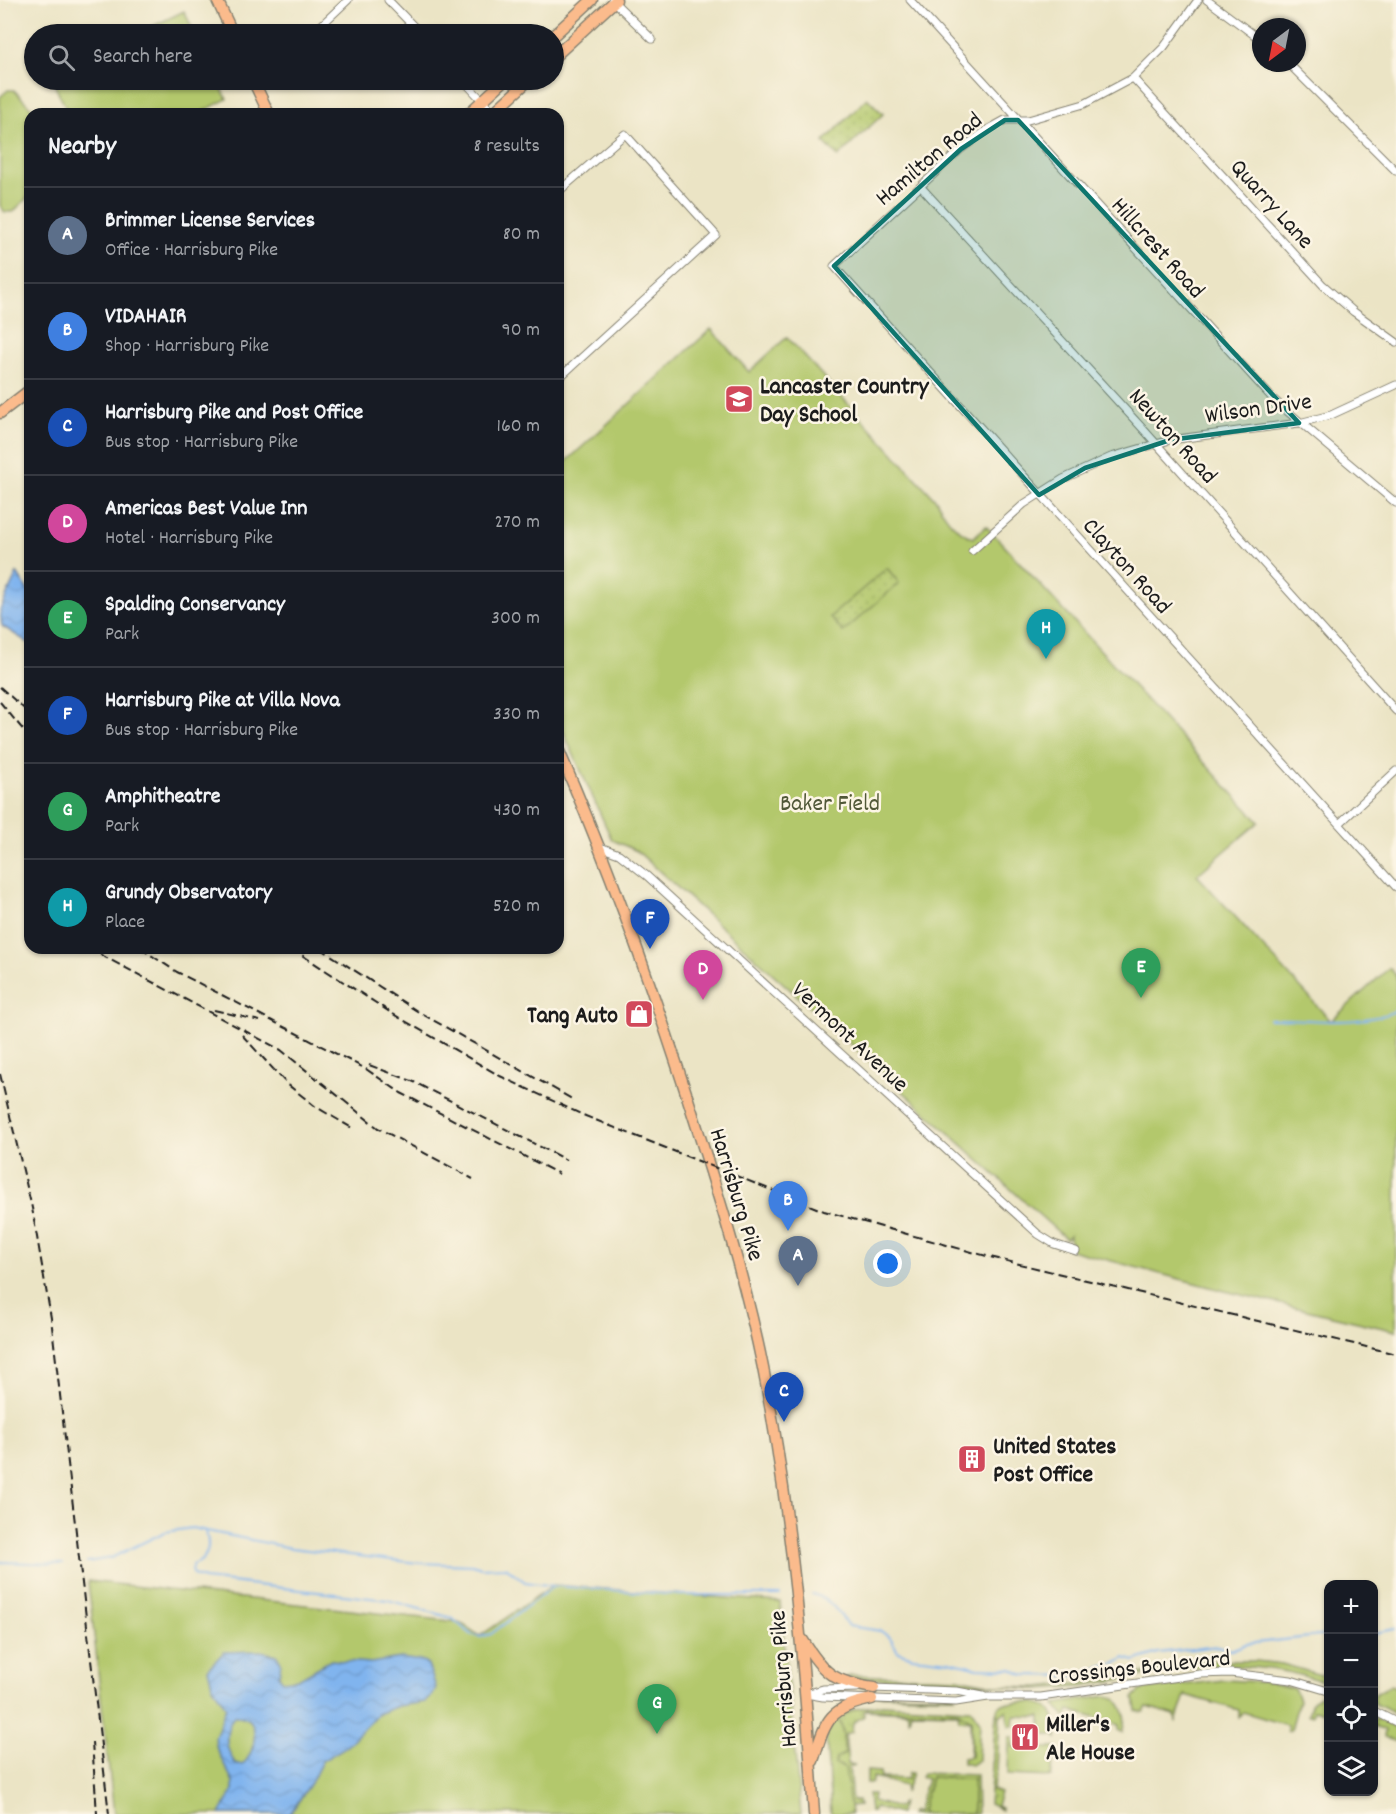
<!DOCTYPE html>
<html lang="en">
<head>
<meta charset="utf-8">
<style>
	:root { --surface:#171b24; --page:#20242c; --text:#f1f3f6; --muted:#9ea1a6; --line:#363941; --accent:#d1495b }
	body { margin:0; font-family:Dekko,sans-serif; background:var(--page); color:var(--text) }
	.controls { position:absolute; right:18px; bottom:18px; display:grid; overflow:hidden; border-radius:12px; box-shadow:0 2px 4px #0004 }
	.controls button { width:54px; height:54px; display:grid; place-items:center; padding:0; border:0; border-bottom:2px solid var(--line); background:var(--surface); color:var(--text); font:30px sans-serif }
	.compass { position:absolute; left:1252px; top:18px; width:54px; height:54px; border-radius:50%; background:var(--surface); box-shadow:0 2px 4px #0004; rotate:212deg }
	.you { position:absolute; left:888px; top:1264px; width:21px; height:21px; margin:-15px; border:4px solid #fff; border-radius:50%; background:#1a73e8; box-shadow:0 0 0 9px #1a73e833 }
	.badge { display:grid; place-items:center; width:39px; height:39px; border-radius:50%; background:var(--accent); color:#fff; font-size:20px; font-weight:700 }
	.pin { position:absolute; translate:-50% -50px; filter:drop-shadow(0 2px 3px #0008) }
	.pin::after { content:''; position:absolute; top:32px; width:21px; height:18px; background:inherit; clip-path:polygon(0 0,100% 0,50% 100%) }
	.list { margin:0; padding:0; list-style:none }
	h2 { display:flex; justify-content:space-between; align-items:center; height:78px; margin:0; padding:0 24px; font-size:26px }
	h2 small { font-size:20px; font-weight:400; color:var(--muted) }
	.list li { display:grid; grid-template-columns:39px 1fr auto; gap:18px; align-items:center; box-sizing:border-box; height:96px; padding:0 24px; border-top:2px solid var(--line) }
	.list b { display:block; font-size:22px; white-space:nowrap }
	.list p { margin:0; font-size:20px; white-space:nowrap; color:var(--muted) }
	.list em { font-size:20px; font-style:normal; color:var(--muted) }
	.icon { flex:none; width:33px; height:33px; fill:none; stroke:currentColor; stroke-width:2; stroke-linecap:round; stroke-linejoin:round }
	.map { position:relative; flex:none; width:1396px; height:1814px; overflow:hidden }
	.search { position:absolute; background:var(--surface); box-shadow:0 2px 4px #0004; left:24px; top:24px; width:540px; height:66px; display:flex; align-items:center; gap:15px; box-sizing:border-box; padding:0 21px; border-radius:33px; color:var(--muted); font-size:22px }
	.panel { position:absolute; background:var(--surface); box-shadow:0 2px 4px #0004; left:24px; top:108px; width:540px; height:846px; border-radius:18px }
	.map>svg:first-child { display:block }
</style>
</head>
<body>
<div class="map">
<svg width="1396" height="1814" viewBox="0 0 1396 1814">
	<defs>
		<pattern id="garden-dots" width="8" height="8" patternUnits="userSpaceOnUse" patternTransform="scale(1.5)"><rect width="8" height="8" fill="#b3c86c"/><path d="M2 2h.1M6 6h.1" fill="none" stroke="#99ab5d" stroke-width="1.8" stroke-linecap="round"/></pattern>
		<pattern id="water-waves" width="16" height="10" patternUnits="userSpaceOnUse" patternTransform="scale(1.5)"><rect width="16" height="10" fill="#80b4ee"/><path d="M0 5q4-4 8 0t8 0" fill="none" stroke="#6e9acc"/></pattern>
	</defs>
	<rect width="100%" height="100%" fill="#fcf5e5"/>
	<filter id="ink" filterUnits="userSpaceOnUse"><feTurbulence type="fractalNoise" baseFrequency=".0167" numOctaves="2"/><feDisplacementMap in="SourceGraphic" scale="12" xChannelSelector="R" yChannelSelector="G"/><feConvolveMatrix kernelMatrix="1 2 1 2 8 2 1 2 1" color-interpolation-filters="sRGB"/></filter>
	<filter id="wash" filterUnits="userSpaceOnUse"><feTurbulence type="fractalNoise" baseFrequency=".008" numOctaves="4" result="noise"/><feDisplacementMap in="SourceGraphic" scale="24" xChannelSelector="R" yChannelSelector="G"/><feGaussianBlur stdDeviation="1.35" result="paint"/><feColorMatrix in="noise" values="0 0 0 0 0 0 0 0 0 0 0 0 0 0 0 0 0 1.4 0 .05"/><feComposite in="paint" operator="in"/></filter>
	<g filter="url(#wash)">
		<rect width="100%" height="100%" fill="#ebe4c5"/>
		<!-- green -->
		<path fill="#b3c86c" stroke="#687244" stroke-width="1.5" d="M184,11L195,34H137Z
			M52,80H217L227,99L198,114H69Z
			M8,90H14L37,114H30V195L13,212H5L0,206V97Z
			M711,329L749,372L787,337L937,501C946,519 955,530 973,538L986,526L1259,822L1197,875L1331,1021L1389,968L1396,975V1331L1225,1291L1070,1250V1235L1066,1239L637,851L612,840L558,720V469Z
			M88,1581L459,1622L480,1636L553,1585L780,1602L801,1814H114Z
			M1187,1661H1256L1282,1664L1328,1677V1683C1283,1668 1236,1662 1188,1668Z
			M1224,1680L1262,1682L1294,1688L1299,1700L1291,1730L1287,1731V1725L1243,1712L1239,1717V1710L1185,1695L1176,1722L1175,1715L1147,1707L1144,1712L1136,1711L1134,1697L1141,1690Z
			M1390,1685L1396,1687V1714L1374,1703V1695Z
			M1106,1696C1123,1698 1128,1717 1122,1732L1118,1730L1119,1725L1069,1710L1066,1716L1063,1715L1055,1704Z
			M1320,1696L1328,1698V1714L1314,1710L1312,1715H1308L1312,1701Z
			M1005,1703C1037,1701 1058,1699 1057,1738L1054,1735H1041V1717L1014,1716L1013,1726H1009L1007,1710L1000,1716L996,1714L998,1707Z
			M882,1704L971,1709L980,1722L978,1760L971,1765L963,1763V1758L970,1757L971,1720L958,1712L866,1709L838,1718L842,1728L845,1754L838,1757V1765L846,1767L851,1814H831L826,1734L840,1712Z
			M1374,1718L1396,1729V1741L1384,1737L1385,1731L1374,1727Z
			M1009,1737H1013V1747L1056,1748L1051,1777L1008,1775Z
			M867,1771L880,1772L881,1778L907,1779L908,1773H912L905,1793V1786L873,1777L871,1783H867Z
			M931,1777L973,1779V1814H921Z
			M868,1794H874L873,1801L898,1808L902,1802L900,1814L875,1807L872,1812H870Z"/>
		<!-- garden -->
		<path fill="url(#garden-dots)" stroke="#687244" stroke-width="1.5" d="M867,98L883,114L838,157L824,142Z
			M887,568L899,583L843,632L830,617Z
			M1185,1666L1188,1668L1081,1686L1036,1689L954,1682L844,1678L849,1675L958,1678L999,1686L1037,1687L1088,1682Z
			M836,1694L954,1695L955,1696L837,1695Z
			M867,1707V1709L958,1712L971,1720V1757L970,1721L959,1720L958,1713L911,1712L909,1719L907,1712L864,1710V1716L853,1723L852,1732L845,1734L848,1764L855,1765L849,1767L852,1801H858L859,1806L850,1807L845,1767L835,1764L836,1758L845,1754L842,1728L838,1718L855,1709Z
			M996,1714L1000,1716L997,1771L992,1790L1000,1793L996,1806L1002,1808V1810L989,1804Z
			M923,1773L976,1775L977,1814H973V1779L931,1777L921,1814H910L912,1811L917,1812L927,1779L921,1777Z"/>
		<!-- water -->
		<path fill="url(#water-waves)" stroke="#4e6885" stroke-width="1.5" fill-rule="evenodd" d="M17,573L30,594V644L2,626L0,610Z
			M261,1651L277,1655L281,1662L279,1676L283,1681L298,1679L331,1660L371,1663L400,1658L422,1661L428,1665L436,1687L433,1695L425,1702L398,1706L377,1714L347,1746L322,1761L311,1783L290,1814H220L233,1790V1782L217,1750L215,1738L226,1707L212,1685L208,1669L224,1652ZM234,1716C263,1714 257,1752 242,1765L235,1763C224,1747 224,1732 234,1716Z"/>
		<g fill="none" stroke-linecap="round" stroke-linejoin="round">
			<!-- stream -->
			<path stroke="#80b4ee" stroke-width="2" d="M1269,1019C1314,1018 1353,1028 1396,1011
				M205,1530C211,1545 209,1559 193,1565L191,1570L193,1575L204,1579L388,1600L452,1618L470,1634L480,1637L491,1634L554,1586
				M0,1562L63,1564
				M87,1562L111,1558L165,1532L192,1528L291,1548L418,1563L473,1565L481,1568L506,1567L525,1582L554,1586L681,1595H780
				M812,1594C830,1599 838,1611 848,1626L881,1631L891,1639L898,1652L913,1657L950,1661L978,1668L1011,1669L1024,1675L1072,1676L1117,1663L1125,1658L1134,1661L1158,1653L1218,1646L1231,1650L1246,1644L1328,1635
				M1374,1633L1396,1629"/>
		</g>
	</g>
	<g filter="url(#ink)">
		<g fill="none" stroke-linecap="round" stroke-linejoin="round">
			<!-- minor casing -->
			<g stroke="#848070" stroke-width="9">
				<path id="minor" d="M388,0L421,34
					M612,0L652,39
					M910,0L1274,400L1396,503
					M1198,0L1164,47L1133,78L1084,104L1028,120H1005L987,130L961,149L834,266L1396,887
					M1207,0L1261,40
					M312,34L348,0
					M1288,63L1396,171
					M1133,78L1323,285L1354,312L1396,342
					M463,80L495,114
					M921,187L1144,430L1396,711
					M558,192L625,134L716,235L558,379
					M972,551L1024,504L1063,479L1111,457L1170,440L1299,423L1331,415L1396,385
					M1339,824L1396,771
					M600,847L619,854L647,876L1038,1234L1054,1244L1076,1251
					M872,1688L957,1691L983,1696
					M809,1693L823,1689L857,1688
					M806,1694L823,1697L956,1702L988,1697H1041L1200,1674L1230,1673L1291,1680L1328,1691
					M1374,1711L1396,1722"/>
			</g>
			<!-- primary casing -->
			<g stroke="#848070" stroke-width="13">
				<path id="primary" d="M217,0L233,34
					M554,35L592,0
					M554,57L616,0
					M253,80L269,114
					M468,114L505,80
					M492,114L529,80
					M0,413L30,390
					M558,749C611,869 654,992 694,1118C720,1200 746,1283 763,1368C792,1515 804,1665 814,1814
					M802,1639C824,1674 833,1682 874,1688
					M813,1761C826,1720 828,1708 872,1699"/>
			</g>
			<!-- minor -->
			<use href="#minor" stroke="#fff" stroke-width="7"/>
			<!-- primary -->
			<use href="#primary" stroke="#fbbb8c" stroke-width="10"/>
			<!-- rail -->
			<path stroke="#1c1c1c" stroke-width="2" stroke-dasharray="9 4.5" stroke-linecap="butt" d="M0,687L30,714
				M0,702L30,738
				M88,948L281,1050L378,1128L473,1179
				M140,948L177,972L366,1069L401,1093L559,1174
				M291,948L393,1014L500,1076L583,1115L824,1211L990,1257L1396,1354
				M320,948L417,1011L572,1099
				M214,1010L260,1021
				M242,1035L287,1084L316,1107L354,1129
				M369,1065L412,1081L566,1160
				M0,1074L32,1208L51,1318L109,1814
				M92,1742L97,1814"/>
		</g>
	</g>
	<!-- marked area -->
	<path fill="#0f766e" fill-opacity="0.2" stroke="#0f766e" stroke-width="4.5" stroke-linejoin="round" d="M1005,120H1018L1299,423L1170,440L1085,468L1039,495L834,266L961,149Z"/>
	<!-- icons -->
	<defs>
		<g id="school-square" transform="scale(1.5)"><rect x="-9" y="-9" width="18" height="18" rx="4" fill="#d1495b" stroke="#fcf5e5"/><path d="M0-5L7-2L0 1L-7-2ZM-4 1L0 2.5L4 1V4Q0 6-4 4Z" fill="#fff"/></g>
		<g id="shop-square" transform="scale(1.5)"><rect x="-9" y="-9" width="18" height="18" rx="4" fill="#d1495b" stroke="#fcf5e5"/><path d="M-5-2.5h2.3a2.7 3.5 0 0 1 5.4 0H5L5.5 6h-11ZM-1.5-2.5h3a1.5 2.3 0 0 0-3 0Z" fill="#fff"/></g>
		<g id="building-square" transform="scale(1.5)"><rect x="-9" y="-9" width="18" height="18" rx="4" fill="#d1495b" stroke="#fcf5e5"/><path d="M-4-6H4V6H1V3H-1V6H-4ZM-2.5-4.3h1.7v1.8h-1.7ZM.8-4.3h1.7v1.8H.8ZM-2.5-1h1.7V.8h-1.7ZM.8-1h1.7V.8H.8Z" fill="#fff"/></g>
		<g id="restaurant-square" transform="scale(1.5)"><rect x="-9" y="-9" width="18" height="18" rx="4" fill="#d1495b" stroke="#fcf5e5"/><path d="M-5-6h1v4h1v-4h1v4h1v-4h1v5L-1.5 .5V6h-2V.5L-5-1ZM5-6V6H3V1.5H1.5Q1.5-4 5-6Z" fill="#fff"/></g>
	</defs>
	<g fill-rule="evenodd">
		<use href="#school-square" x="739" y="399"/>
		<use href="#shop-square" x="639" y="1014"/>
		<use href="#building-square" x="972" y="1459"/>
		<use href="#restaurant-square" x="1025" y="1737"/>
	</g>
	<g text-anchor="middle" stroke-width="5" stroke-linejoin="round" paint-order="stroke">
		<!-- street labels -->
		<g font-size="24" fill="#1c1c1c" stroke="#fcf5e5">
			<text transform="translate(928 158) rotate(-40)" y="8">Hamilton Road</text>
			<text transform="translate(1273 203) rotate(48)" y="8">Quarry Lane</text>
			<text transform="translate(1159 247) rotate(48)" y="8">Hillcrest Road</text>
			<text transform="translate(1258 407) rotate(-8)" y="8">Wilson Drive</text>
			<text transform="translate(1174 435) rotate(48)" y="8">Newton Road</text>
			<text transform="translate(1128 565) rotate(48)" y="8">Clayton Road</text>
			<text transform="translate(851 1036) rotate(43)" y="8">Vermont Avenue</text>
			<text transform="translate(738 1194) rotate(73)" y="8">Harrisburg Pike</text>
			<text transform="translate(1139 1666) rotate(-6)" y="8">Crossings Boulevard</text>
			<text transform="translate(782 1679) rotate(-95)" y="8">Harrisburg Pike</text>
		</g>
		<!-- poi labels -->
		<g font-size="24" font-weight="bold" fill="#1c1c1c" stroke="#fcf5e5" text-anchor="start">
			<text x="760" y="393">Lancaster Country<tspan x="760" dy="28">Day School</tspan></text>
			<text x="618" y="1022" text-anchor="end">Tang Auto</text>
			<text x="993" y="1453">United States<tspan x="993" dy="28">Post Office</tspan></text>
			<text x="1046" y="1731">Miller's<tspan x="1046" dy="28">Ale House</tspan></text>
		</g>
		<!-- park labels -->
		<g font-size="24" fill="#515838" stroke="#fcf5e5">
			<text x="830" y="810">Baker Field</text>
		</g>
	</g>
</svg>
<div class="controls">
<button>+</button>
<button>−</button>
<button><svg class="icon" aria-label="locate" viewBox="0 0 24 24"><circle cx="12" cy="12" r="6"/><path d="M12 2v4M12 18v4M2 12h4M18 12h4"/></svg></button>
<button><svg class="icon" aria-label="layers" viewBox="0 0 24 24"><path d="M12 4l9 5-9 5-9-5zM3 14l9 5 9-5"/></svg></button>
</div>
<svg class="compass" viewBox="-18 -18 36 36"><path d="M0-13l5 13h-10z" fill="#e53935"/><path d="M0 13l5-13h-10z" fill="#9ea1a6"/></svg>
<div class="you"></div>
<div class="pin badge" style="left:798px;top:1286px;background:#5c6f8a">A</div>
<div class="pin badge" style="left:788px;top:1231px;background:#3f7fe0">B</div>
<div class="pin badge" style="left:784px;top:1422px;background:#1a4fb4">C</div>
<div class="pin badge" style="left:703px;top:1000px;background:#d1479c">D</div>
<div class="pin badge" style="left:1141px;top:998px;background:#2e9e5b">E</div>
<div class="pin badge" style="left:650px;top:949px;background:#1a4fb4">F</div>
<div class="pin badge" style="left:657px;top:1734px;background:#2e9e5b">G</div>
<div class="pin badge" style="left:1046px;top:659px;background:#0f9aa8">H</div>
<div class="search"><svg class="icon" aria-label="search" viewBox="0 0 24 24"><circle cx="10" cy="10" r="6"/><path d="M15 15l6 6"/></svg>Search here</div>
<section class="panel">
<h2>Nearby<small>8 results</small></h2>
<ul class="list">
<li><span class="badge" style="background:#5c6f8a">A</span><div><b>Brimmer License Services</b><p>Office · Harrisburg Pike</p></div><em>80 m</em></li>
<li><span class="badge" style="background:#3f7fe0">B</span><div><b>VIDAHAIR</b><p>Shop · Harrisburg Pike</p></div><em>90 m</em></li>
<li><span class="badge" style="background:#1a4fb4">C</span><div><b>Harrisburg Pike and Post Office</b><p>Bus stop · Harrisburg Pike</p></div><em>160 m</em></li>
<li><span class="badge" style="background:#d1479c">D</span><div><b>Americas Best Value Inn</b><p>Hotel · Harrisburg Pike</p></div><em>270 m</em></li>
<li><span class="badge" style="background:#2e9e5b">E</span><div><b>Spalding Conservancy</b><p>Park</p></div><em>300 m</em></li>
<li><span class="badge" style="background:#1a4fb4">F</span><div><b>Harrisburg Pike at Villa Nova</b><p>Bus stop · Harrisburg Pike</p></div><em>330 m</em></li>
<li><span class="badge" style="background:#2e9e5b">G</span><div><b>Amphitheatre</b><p>Park</p></div><em>430 m</em></li>
<li><span class="badge" style="background:#0f9aa8">H</span><div><b>Grundy Observatory</b><p>Place</p></div><em>520 m</em></li>
</ul>
</section>
</div>
</body>
</html>
